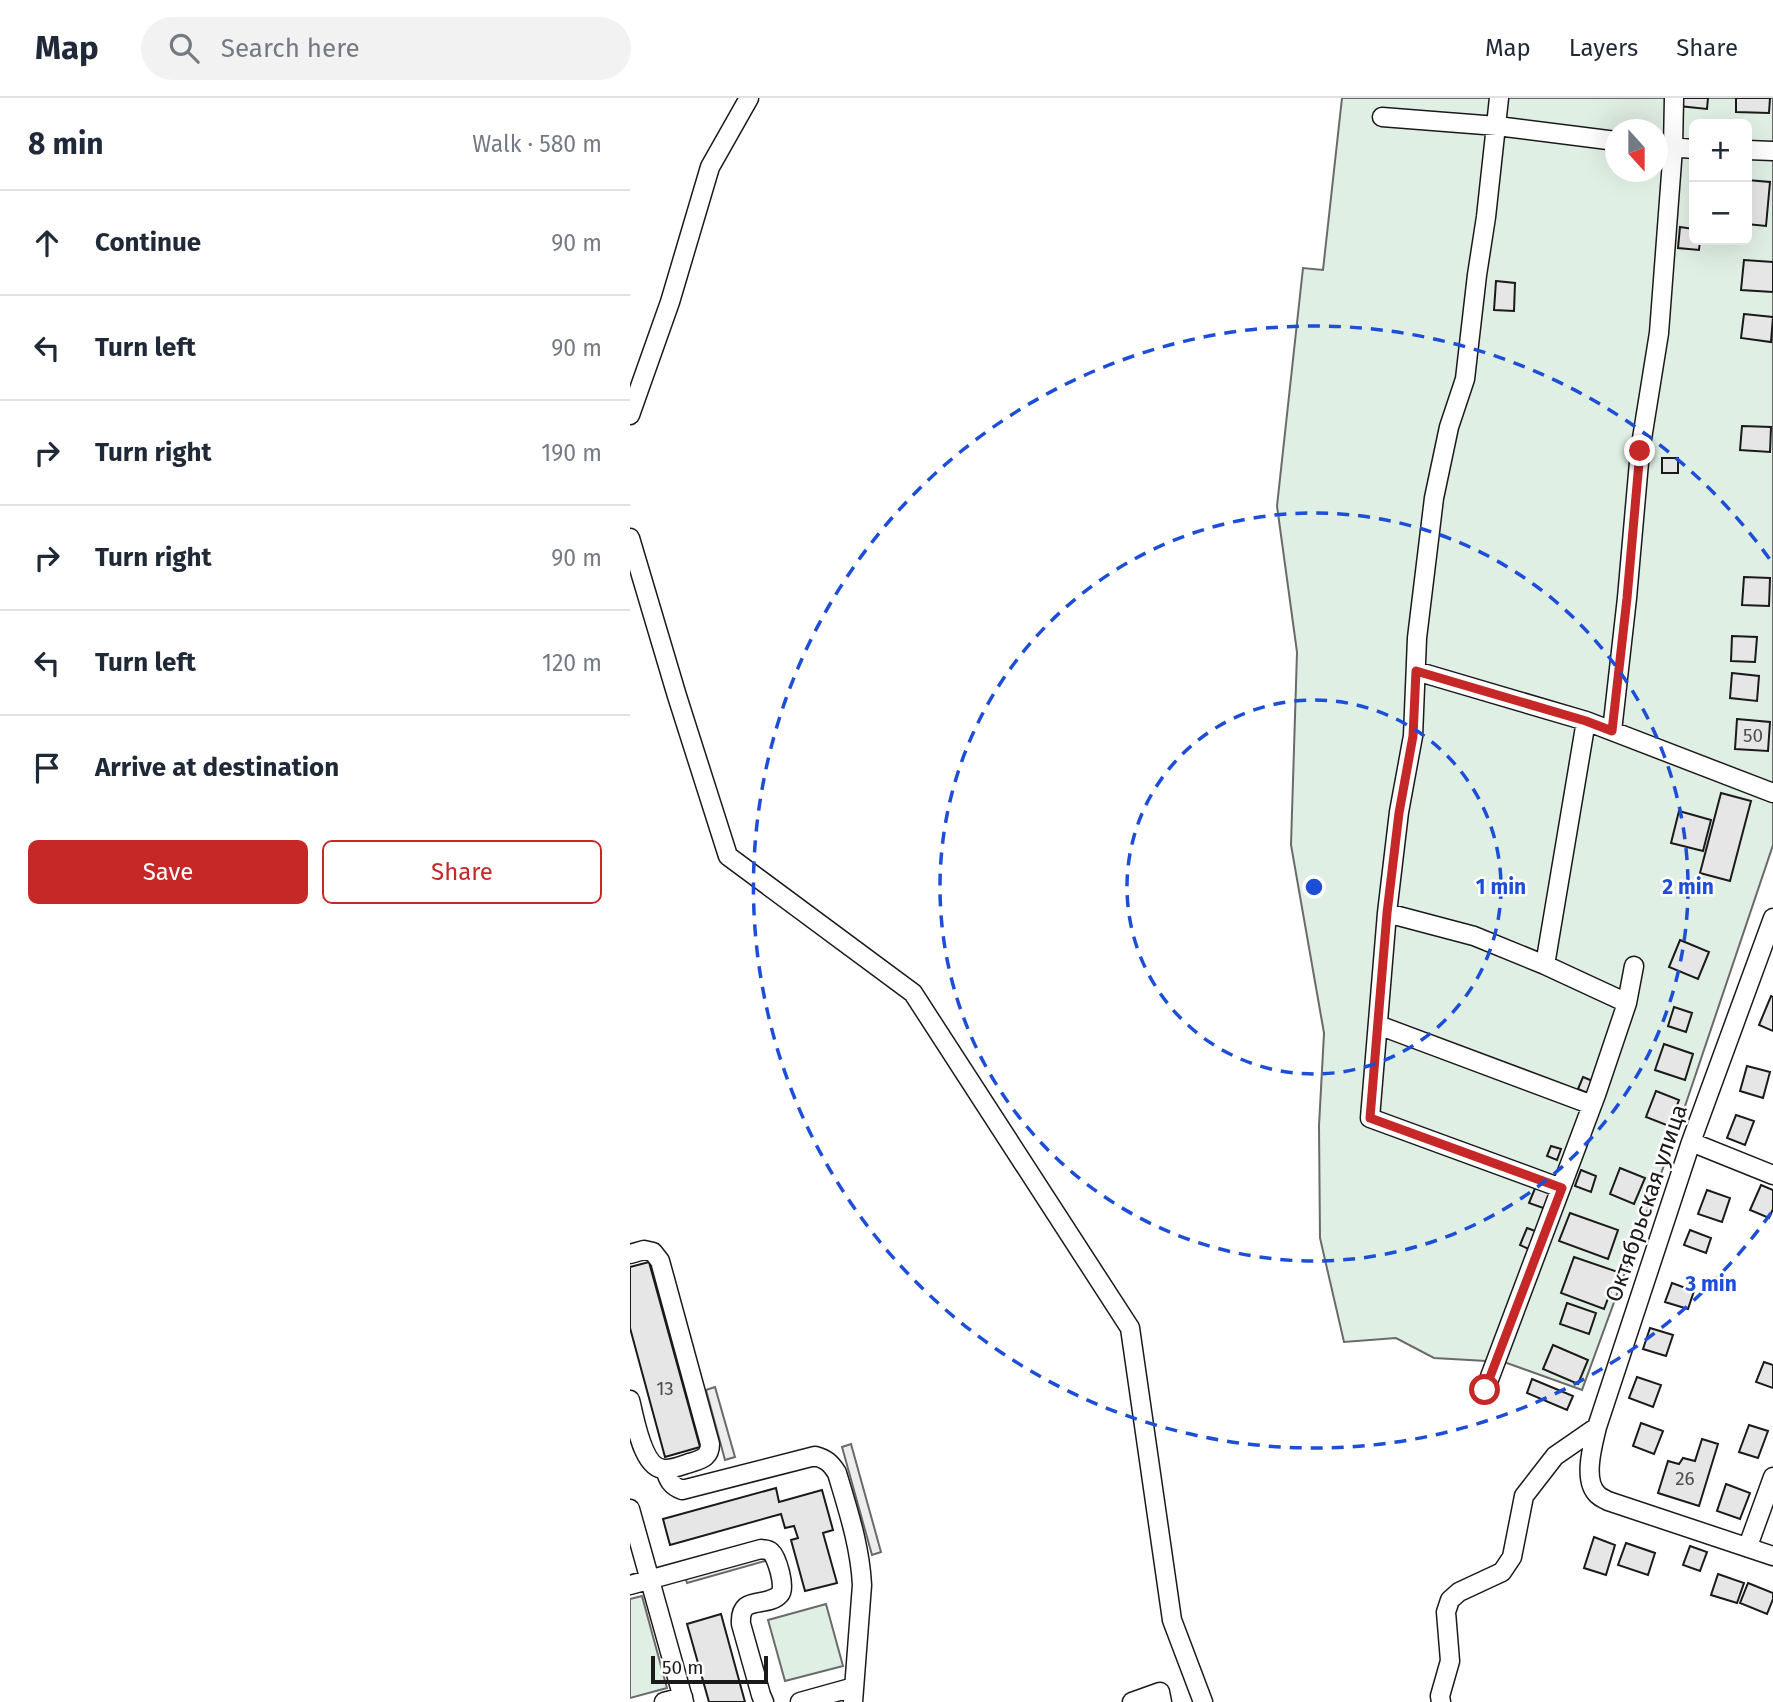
<!DOCTYPE html>
<html lang="en">
<head>
<meta charset="utf-8">
<style>
	:root { --surface:#fff; --page:#f2f2f3; --text:#1f2937; --muted:#747a83; --line:#e0e1e3; --accent:#c62828 }
	body { margin:0; font-family:"Fira Sans",sans-serif; background:var(--page); color:var(--text) }
	.controls { position:absolute; right:21px; top:21px; display:grid; overflow:hidden; border-radius:10px; box-shadow:0 7px 28px #0002 }
	.controls button { width:63px; height:63px; display:grid; place-items:center; padding:0; border:0; border-bottom:2px solid var(--line); background:var(--surface); color:var(--text); font:35px sans-serif }
	.compass { position:absolute; left:975px; top:21px; width:63px; height:63px; border-radius:50%; background:var(--surface); box-shadow:0 7px 28px #0002; rotate:159deg }
	.scale { position:absolute; left:21px; bottom:18px; width:117px; box-sizing:border-box; padding-left:7px; border:4px solid #1a1a1a; border-top:0; font-size:19px; line-height:24px; white-space:nowrap; color:#1a1a1a; -webkit-text-stroke:5px #fff; paint-order:stroke }
	.stop { position:absolute; width:21px; height:21px; margin:-16px; border:5px solid #c62828; border-radius:50%; background:#fff }
	.stop.end { background:#c62828; border-color:#fff; box-shadow:0 2px 7px #0008 }
	.list { margin:0; padding:0; list-style:none }
	h2 { display:flex; justify-content:space-between; align-items:center; height:91px; margin:0; padding:0 28px; font-size:30px }
	h2 small { font-size:23px; font-weight:400; color:var(--muted) }
	.list li { display:grid; grid-template-columns:46px 1fr auto; gap:21px; align-items:center; box-sizing:border-box; height:105px; padding:0 28px; border-top:2px solid var(--line) }
	.list b { display:block; font-size:26px; white-space:nowrap }
	.list em { font-size:23px; font-style:normal; color:var(--muted) }
	.actions { display:flex; gap:14px; padding:21px 28px }
	.actions a { flex:1; padding:16px 0; border:2px solid var(--accent); border-radius:10px; text-align:center; font-size:24px; color:var(--accent) }
	.actions .main { background:var(--accent); color:#fff }
	.icon { flex:none; width:38px; height:38px; fill:none; stroke:currentColor; stroke-width:2; stroke-linecap:round; stroke-linejoin:round }
	.map { position:relative; flex:none; width:1143px; height:1604px; overflow:hidden }
	header { display:flex; align-items:center; gap:42px; box-sizing:border-box; height:98px; padding:0 35px; background:var(--surface); border-bottom:2px solid var(--line) }
	header strong { font-size:33px }
	nav { display:flex; gap:38px; margin-inline-start:auto; font-size:24px }
	.search { width:490px; height:63px; background:var(--page); display:flex; align-items:center; gap:18px; box-sizing:border-box; padding:0 24px; border-radius:38px; color:var(--muted); font-size:26px }
	main { display:flex }
	aside { flex:1; background:var(--surface) }
	.map>svg:first-child { display:block }
</style>
</head>
<body>
<header>
<strong>Map</strong>
<div class="search"><svg class="icon" aria-label="search" viewBox="0 0 24 24"><circle cx="10" cy="10" r="6"/><path d="M15 15l6 6"/></svg>Search here</div>
<nav><a>Map</a><a>Layers</a><a>Share</a></nav>
</header>
<main>
<aside>
<h2>8 min<small>Walk · 580 m</small></h2>
<ul class="list">
<li><svg class="icon" aria-label="ahead" viewBox="0 0 24 24"><path d="M12 20V5M6 11l6-6 6 6"/></svg><div><b>Continue</b></div><em>90 m</em></li>
<li><svg class="icon" aria-label="left" viewBox="0 0 24 24"><path d="M17 20v-9H6M10 6l-5 5 5 5"/></svg><div><b>Turn left</b></div><em>90 m</em></li>
<li><svg class="icon" aria-label="right" viewBox="0 0 24 24"><path d="M7 20v-9h11M14 6l5 5-5 5"/></svg><div><b>Turn right</b></div><em>190 m</em></li>
<li><svg class="icon" aria-label="right" viewBox="0 0 24 24"><path d="M7 20v-9h11M14 6l5 5-5 5"/></svg><div><b>Turn right</b></div><em>90 m</em></li>
<li><svg class="icon" aria-label="left" viewBox="0 0 24 24"><path d="M17 20v-9H6M10 6l-5 5 5 5"/></svg><div><b>Turn left</b></div><em>120 m</em></li>
<li><svg class="icon" aria-label="arrive" viewBox="0 0 24 24"><path d="M6 21V4h12l-3 4 3 4H6"/></svg><div><b>Arrive at destination</b></div></li>
</ul>
<div class="actions"><a class="main">Save</a><a>Share</a></div>
</aside>
<div class="map">
<svg width="1143" height="1604" viewBox="0 0 1143 1604">
	<rect width="100%" height="100%" fill="#fff"/>
	<!-- green -->
	<path fill="#e0efe3" stroke="#6a6a6a" stroke-width="2" fill-rule="evenodd" d="M712,0H1143V747L1048,1029L952,1292L874,1264L804,1260L766,1240L714,1244L690,1140L689,1028L694,935L661,747L667,554L647,408L673,170L693,172ZM1064,26H1117V142H1064ZM986,32H1028V74H986Z
		M12,1498L37,1590L0,1600V1501Z
		M196,1506L213,1568L155,1583L138,1522Z"/>
	<!-- parking -->
	<path fill="#ededed" stroke="#6a6a6a" stroke-width="2" d="M85,1289L105,1359L95,1362L76,1292Z
		M221,1346L251,1454L242,1457L212,1349Z
		M132,1453L135,1463L57,1485L54,1475Z"/>
	<!-- building -->
	<path fill="#e6e6e6" stroke="#1a1a1a" stroke-width="2" d="M1050,0H1078L1077,11L1049,8Z
		M1106,0H1140L1139,15L1106,14Z
		M1117,82L1140,84L1136,128L1117,126Z
		M1050,129L1064,131V142H1070L1069,152L1048,150Z
		M1114,162L1143,164V194L1111,192Z
		M866,183L885,185L884,213L864,212Z
		M1114,216L1143,219L1141,244L1111,240Z
		M1112,328L1141,329L1140,354L1110,352Z
		M1032,360H1048V375H1032Z
		M1114,479L1140,480L1139,508L1112,507Z
		M1102,538L1127,539L1125,564L1101,563Z
		M1102,575L1129,578L1127,603L1100,600Z
		M1107,621L1140,624L1138,653L1105,651Z
		M1091,695L1121,703L1100,783L1070,775Z
		M1049,713L1081,722L1073,753L1041,745Z
		M1050,842L1079,854L1068,881L1039,869Z
		M1141,898L1143,899V933L1129,927Z
		M1044,909L1062,915L1056,934L1038,928Z
		M1034,946L1063,956L1055,982L1025,972Z
		M1117,968L1140,974L1133,1000L1110,993Z
		M953,979L965,984L960,996L948,991Z
		M1026,993L1049,1002L1039,1028L1016,1019Z
		M1106,1017L1124,1023L1115,1047L1097,1040Z
		M921,1048L931,1051L927,1062L917,1058Z
		M990,1070L1015,1080L1004,1106L980,1096Z
		M951,1072L966,1078L961,1094L945,1088Z
		M1131,1087L1143,1092V1111L1139,1120L1120,1112Z
		M906,1088L923,1094L916,1111L899,1105Z
		M1077,1092L1100,1100L1092,1124L1068,1116Z
		M940,1115L988,1132L978,1161L929,1143Z
		M897,1130L908,1134L901,1152L890,1147Z
		M1060,1132L1081,1140L1076,1155L1054,1147Z
		M944,1159L988,1174L974,1211L931,1195Z
		M19,1164L70,1349L35,1359L0,1230V1169Z
		M1042,1185L1064,1193L1058,1211L1035,1204Z
		M937,1205L966,1215L959,1236L930,1226Z
		M1020,1230L1043,1237L1036,1258L1013,1251Z
		M923,1247L958,1262L948,1286L913,1271Z
		M1134,1264L1143,1267V1290L1126,1284Z
		M1007,1279L1031,1287L1023,1309L999,1300Z
		M902,1281L943,1298L937,1312L897,1295Z
		M1011,1325L1033,1333L1024,1356L1003,1348Z
		M1119,1327L1138,1333L1128,1360L1109,1354Z
		M1072,1341L1088,1346L1069,1408L1028,1395L1038,1363L1049,1366L1053,1360L1065,1363Z
		M1096,1386L1120,1395L1110,1421L1087,1413Z
		M146,1390L149,1404L192,1392L203,1432L193,1435L207,1485L175,1493L161,1442L168,1440L164,1428L155,1430L151,1416L40,1447L33,1421Z
		M964,1439L985,1447L976,1477L954,1470Z
		M996,1445L1025,1455L1018,1477L988,1467Z
		M1060,1448L1077,1454L1070,1473L1053,1467Z
		M1088,1476L1114,1485L1107,1505L1081,1497Z
		M1118,1485L1143,1495V1501L1137,1516L1110,1505Z
		M91,1516L115,1604H79L57,1526Z"/>
	<g fill="none" stroke-linecap="round" stroke-linejoin="round">
		<!-- minor casing -->
		<g stroke="#1a1a1a" stroke-width="21">
			<path id="minor" d="M869,0L856,119L847,177L835,281L819,329L804,400L787,540L783,638L769,714L757,815L740,1020L931,1090
				M752,19L867,28L986,43
				M1028,48L1064,51
				M1117,52L1143,53
				M0,317L40,204L80,69L119,0
				M0,440L47,598L98,758L283,895L500,1230L542,1522L573,1604
				M786,573L956,623L1143,695
				M982,633L997,500L1010,353L1029,235L1043,50L1044,0
				M757,815L844,838L915,867L997,905
				M1143,820L1061,1044L967,1329C963,1346 952,1383 968,1397C971,1400 975,1401 978,1403L1143,1458
				M915,867L956,623
				M748,927L962,1007
				M1061,1044L1143,1077
				M0,1156L14,1152L23,1154L30,1163L80,1346C80,1358 73,1361 63,1364C55,1366 44,1371 36,1371C12,1373 5,1320 0,1302
				M855,1292L967,994L997,905L1004,868
				M35,1371C38,1382 41,1388 52,1392L185,1358C196,1361 201,1365 207,1375C218,1412 230,1448 232,1487L223,1604
				M0,1411L54,1604
				M1118,1448L1143,1379
				M0,1487L131,1451C135,1452 138,1451 141,1454C147,1459 156,1490 150,1496C137,1511 109,1495 111,1526L131,1597L134,1604
				M34,1604L53,1599
				M170,1604L224,1589
				M502,1604L530,1594L532,1604
				M811,1604L810,1598L820,1563L816,1514L820,1502L829,1494L872,1474L882,1459L894,1398L925,1358L967,1329"/>
		</g>
		<!-- minor -->
		<use href="#minor" stroke="#fff" stroke-width="18"/>
	</g>
	<g fill="none" stroke-linecap="round" stroke-linejoin="round">
		<!-- route -->
		<path stroke="#c62828" stroke-width="9" d="M855,1292L932,1090L740,1020L757,815L769,715L783,638L786,573L956,623L982,633L997,500L1010,353"/>
	</g>
	<!-- distance rings -->
	<g fill="none" stroke="#1d4ed8" stroke-width="3.5" stroke-dasharray="12 9">
		<circle cx="684" cy="789" r="187"/>
		<circle cx="684" cy="789" r="374"/>
		<path d="M1141 1115A561 561 0 1 1 1141 463"/>
	</g>
	<g text-anchor="middle" stroke-width="5" stroke-linejoin="round" paint-order="stroke">
		<!-- number labels -->
		<g font-size="19" fill="#4d4d4d">
			<text x="1123" y="644">50</text>
			<text x="35" y="1297">13</text>
			<text x="1055" y="1387">26</text>
		</g>
		<!-- street labels -->
		<g font-size="23" fill="#1a1a1a" stroke="#fff">
			<text transform="translate(1016 1105) rotate(-71)" y="8">Октябрьская улица</text>
		</g>
	</g>
	<circle cx="684" cy="789" r="10" fill="#1d4ed8" stroke="#fff" stroke-width="3.5"/>
	<g font-size="21" text-anchor="middle" font-weight="bold" fill="#1d4ed8" stroke="#fff" stroke-width="5" stroke-linejoin="round" paint-order="stroke">
		<text x="871" y="796">1 min</text>
		<text x="1058" y="796">2 min</text>
		<text x="1081" y="1193">3 min</text>
	</g>
</svg>
<div class="controls">
<button>+</button>
<button>−</button>
</div>
<svg class="compass" viewBox="-18 -18 36 36"><path d="M0-13l5 13h-10z" fill="#e53935"/><path d="M0 13l5-13h-10z" fill="#747a83"/></svg>
<div class="scale">50 m</div>
<div class="stop" style="left:855px;top:1292px"></div>
<div class="stop end" style="left:1010px;top:353px"></div>
</div>
</main>
</body>
</html>
